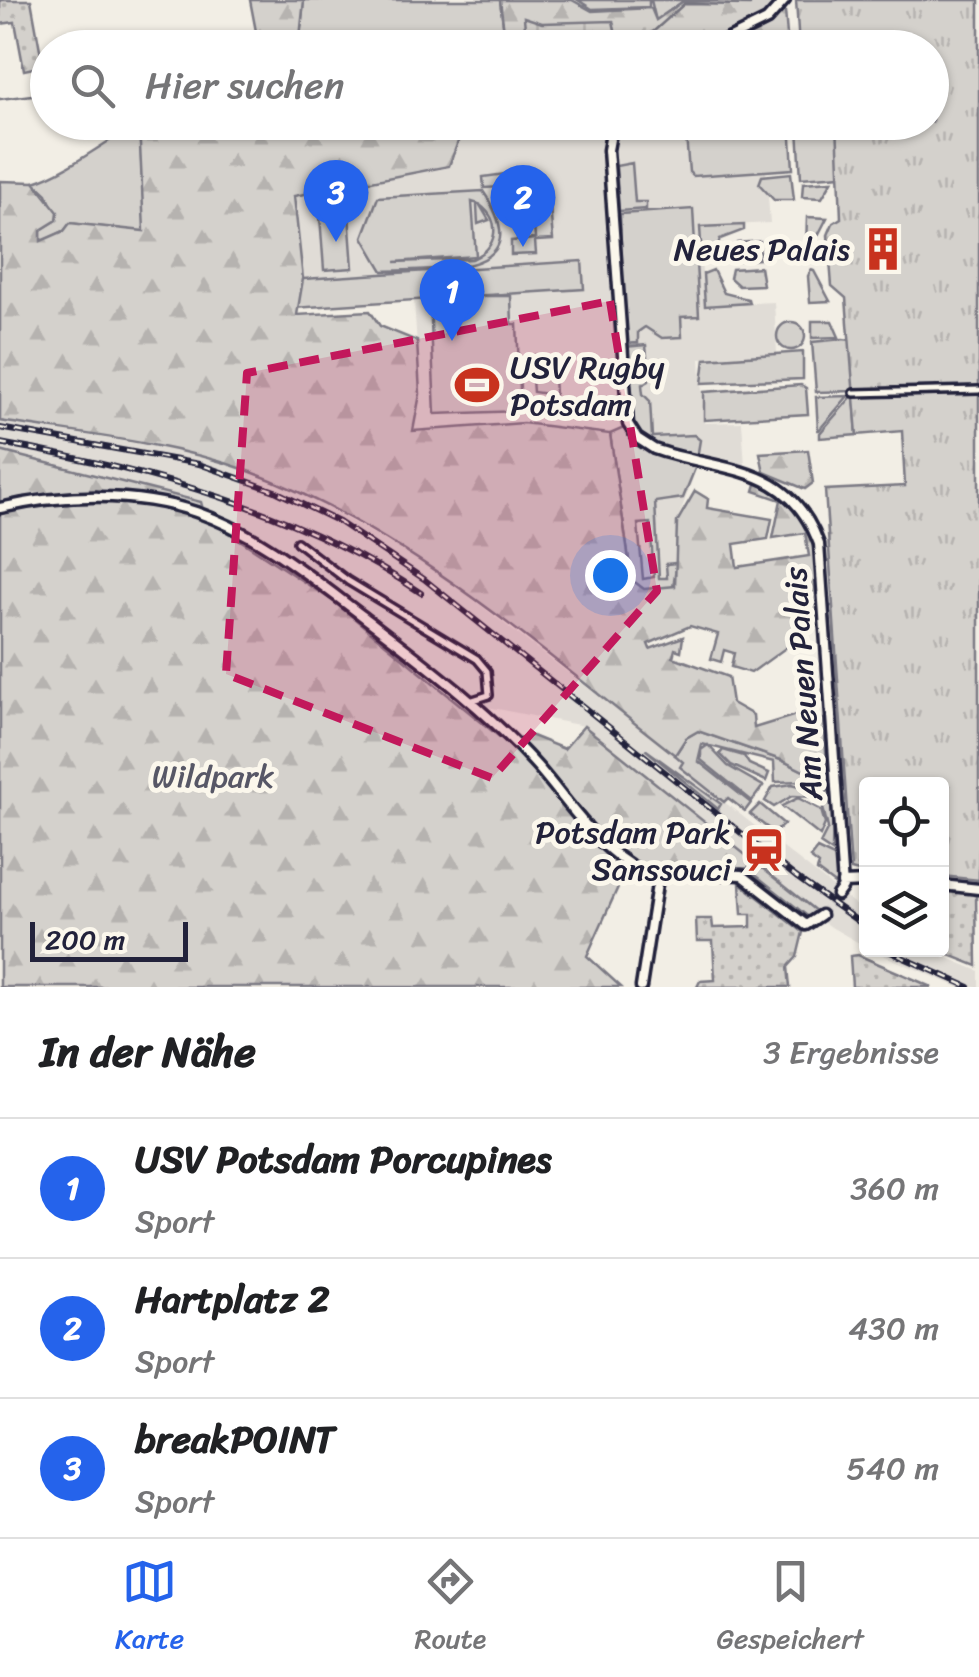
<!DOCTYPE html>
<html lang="de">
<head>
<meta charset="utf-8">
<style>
	:root { --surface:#fff; --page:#f6f6f6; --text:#202124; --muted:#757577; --line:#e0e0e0; --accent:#2563eb }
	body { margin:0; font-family:Sriracha,sans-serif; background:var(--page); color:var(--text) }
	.controls { position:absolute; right:30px; bottom:30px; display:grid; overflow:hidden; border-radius:10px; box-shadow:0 2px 8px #0004 }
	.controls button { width:90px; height:90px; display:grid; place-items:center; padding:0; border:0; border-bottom:2px solid var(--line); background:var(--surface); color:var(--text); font:50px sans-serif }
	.scale { position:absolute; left:30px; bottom:25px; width:158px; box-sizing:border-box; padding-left:10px; border:5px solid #22223b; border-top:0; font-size:28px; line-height:35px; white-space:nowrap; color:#22223b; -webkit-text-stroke:8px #fbf7ec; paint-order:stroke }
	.you { position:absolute; left:610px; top:575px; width:35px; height:35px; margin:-25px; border:8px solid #fff; border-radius:50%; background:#1a73e8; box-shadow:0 0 0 15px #1a73e833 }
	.badge { display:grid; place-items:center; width:65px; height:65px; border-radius:50%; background:var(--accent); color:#fff; font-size:32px; font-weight:700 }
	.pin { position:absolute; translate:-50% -82px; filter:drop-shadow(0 2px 5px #0008) }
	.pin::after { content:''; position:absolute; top:52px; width:35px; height:30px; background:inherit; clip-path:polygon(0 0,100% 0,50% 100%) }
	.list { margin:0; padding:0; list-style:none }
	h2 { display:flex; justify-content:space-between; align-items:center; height:130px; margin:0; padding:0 40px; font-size:42px }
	h2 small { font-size:32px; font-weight:400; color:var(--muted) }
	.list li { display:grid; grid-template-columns:65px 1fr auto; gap:30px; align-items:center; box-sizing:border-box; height:140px; padding:0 40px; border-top:2px solid var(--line) }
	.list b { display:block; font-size:38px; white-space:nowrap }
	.list p { margin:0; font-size:32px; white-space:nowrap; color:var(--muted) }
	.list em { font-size:32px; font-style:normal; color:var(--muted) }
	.icon { flex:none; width:55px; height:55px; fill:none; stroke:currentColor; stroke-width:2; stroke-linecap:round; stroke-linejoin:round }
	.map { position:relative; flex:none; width:979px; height:987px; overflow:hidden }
	.search { position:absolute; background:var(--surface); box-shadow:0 2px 8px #0004; left:30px; right:30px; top:30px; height:110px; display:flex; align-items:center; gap:25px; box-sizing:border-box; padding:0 35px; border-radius:55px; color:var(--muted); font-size:38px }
	.sheet { height:550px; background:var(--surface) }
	nav { display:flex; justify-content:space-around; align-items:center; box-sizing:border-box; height:140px; border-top:2px solid var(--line); background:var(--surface); font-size:28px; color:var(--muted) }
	nav a { display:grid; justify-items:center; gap:5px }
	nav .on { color:var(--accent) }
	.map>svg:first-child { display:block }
</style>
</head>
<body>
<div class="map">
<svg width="979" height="987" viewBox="0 0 979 987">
	<defs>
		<pattern id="forest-firs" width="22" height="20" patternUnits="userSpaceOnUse" patternTransform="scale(2.5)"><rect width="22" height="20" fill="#d4d1cc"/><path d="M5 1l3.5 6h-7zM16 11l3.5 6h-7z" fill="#b6b3b0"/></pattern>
		<pattern id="wetland-marsh" width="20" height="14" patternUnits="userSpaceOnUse" patternTransform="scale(2.5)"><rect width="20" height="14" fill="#d4d1cc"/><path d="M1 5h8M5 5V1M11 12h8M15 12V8" fill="none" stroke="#b6b3b0"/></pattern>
		<pattern id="park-tufts" width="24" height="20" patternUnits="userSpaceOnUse" patternTransform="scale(2.5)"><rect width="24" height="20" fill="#d4d1cc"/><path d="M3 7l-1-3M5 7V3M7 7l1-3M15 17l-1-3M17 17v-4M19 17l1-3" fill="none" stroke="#b6b3b0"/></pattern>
		<pattern id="garden-dots" width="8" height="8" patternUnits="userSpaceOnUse" patternTransform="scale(2.5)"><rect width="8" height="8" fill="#d4d1cc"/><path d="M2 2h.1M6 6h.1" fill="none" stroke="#b6b3b0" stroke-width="1.8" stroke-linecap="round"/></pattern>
	</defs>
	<rect width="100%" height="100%" fill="#f2eee5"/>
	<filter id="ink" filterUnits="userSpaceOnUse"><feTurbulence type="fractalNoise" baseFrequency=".01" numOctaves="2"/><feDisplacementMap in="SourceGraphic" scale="20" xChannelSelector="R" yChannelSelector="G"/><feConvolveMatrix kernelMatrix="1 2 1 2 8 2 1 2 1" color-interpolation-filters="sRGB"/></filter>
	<g filter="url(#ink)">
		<!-- built -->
		<path fill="#e0dcd6" d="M465,123H685L692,176L766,171L770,223L699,227L704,305L774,302L777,353L700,359L704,423L742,422L745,466L700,458L677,522L680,587L634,597L523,423L412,431L420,394L414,300L583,289L581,261L303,279L294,195L449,166Z
			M0,421L176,450L244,470L310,498L428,565L675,755L684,763L681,768L866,913V947L824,923L817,912L584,726L462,702L283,564L204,517L200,502L0,451Z
			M871,950H929L979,971V987H958Z"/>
		<!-- grass -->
		<path fill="#d4d1cc" stroke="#7b7a84" stroke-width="2.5" fill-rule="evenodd" d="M304,0H500L506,47L299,48Z
			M578,0H649V7L592,9Z
			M651,0H748V3L682,2L656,21Z
			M139,123L145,232L70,223L64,231L41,242V230L57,220L47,194L34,182C67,172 107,140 139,123Z
			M685,123H790L793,169L693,176L689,172Z
			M837,124L841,175L801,178L798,128Z
			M632,163L635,202H646V209L619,211L616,166Z
			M520,172L522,186L484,188L483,177Z
			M791,173L794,200H774L759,184L762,176Z
			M832,181L822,198L802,197L803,183Z
			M483,191C541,278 439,268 383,271L363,237L378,197ZM472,202L479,204L477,206L478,224L489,220L480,205C502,221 498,248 472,259L395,262L476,256Z
			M549,194L553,240L535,241L536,254L511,255V241L535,239L532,195Z
			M507 206a12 12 0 1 1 24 0a12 12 0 1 1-24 0Z
			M693,209L699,316L681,317L682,337L662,338L645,327L638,332V343L624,344L620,214Z
			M349,214L353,268L324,270L320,216Z
			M807,217L827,218L810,251L806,246Z
			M744,225V230L720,239L713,262L702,259L700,227Z
			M760,241L759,259L731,261L728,256L737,243Z
			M582,261L584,289L471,296H511L512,324H517L521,411L435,414L430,299L0,327L303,279Z
			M760,267L763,285L739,286L730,278L732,269Z
			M713,270L724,293L748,299L749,303L705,306L703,274Z
			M811,270L814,271L830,301L810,302L808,276Z
			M832,321L839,337L812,338V321Z
			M777 336a14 14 0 1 1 28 0a14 14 0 1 1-28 0Z
			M843,339L851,340L854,391L816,392L812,342Z
			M646,345L649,381L642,385L643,394L650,401L652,437L694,435L700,440L697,458L654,446L635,430L624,347Z
			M803,352V379L702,383L705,359Z
			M801,385L806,388L808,414L704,420V392Z
			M854,394L857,435L820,438V433Z
			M848,396L819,430H818L816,397Z
			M626,427L645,448L696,466L683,498L655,502L659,578H667L666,564L677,563L673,587L644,590L632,580L610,434ZM650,523L654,577L643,579L638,524Z
			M827,606H833L848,876L844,868Z
			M821,617L832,790L824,793L801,781L775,782L774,762L702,744L698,761L751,803L745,811L728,798L724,802L680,767L683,762L675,755L686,738L698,731L781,760L828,783Z
			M708,745L728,766L763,786L752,801L701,760V750Z
			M645,749L721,804L718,809Z
			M723,750L744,756L749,764L769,773L766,781L731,765L720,754Z
			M792,784L812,789L819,797L792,796L774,807L765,801L773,787Z
			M829,797L833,799L832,852L820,844L828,828L821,800Z
			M798,798L821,810L825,824L820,836L782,806Z
			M760,804L784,824L774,833L750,814Z
			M817,849L836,858L837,886L817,871L819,865L810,858Z
			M752,860L817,912L811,919L753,873L807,919L743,872Z"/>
		<!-- forest -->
		<path fill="url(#forest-firs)" stroke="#7b7a84" stroke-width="2.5" d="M250,0H304L299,47H259Z
			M500,0H572L592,11L651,8L656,20L682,2L780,0L765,17L700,48L506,47Z
			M785,11L788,47L717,48Z
			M139,123H465L449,166L294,196L303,279L297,315L370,311L380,326L417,341L420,394L413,431L523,423L610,434L632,580L644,589L675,586L677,522L695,491L708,499L707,508L772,519L768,539L734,544L737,567L809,556L805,533L773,538L781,500L754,491L756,484L760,482C822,519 816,558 820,623L751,673L731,667L734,653L724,650L721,662L711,659L718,634L690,626L648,644L650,649L683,637L681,651L675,649L673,657L728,677L732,703L753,715L754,728L796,715L824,719L828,783L781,760L698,731L686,738L675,755C540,650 408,530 246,470C167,442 82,434 0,421V181L34,182L58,212L57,220L41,230V241L64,231L70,223L144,231Z
			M808,450L813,483L805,489L764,472L760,453Z
			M0,451L201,502L205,517L333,601L512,747L527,734L564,749L584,726L752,860L748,868L730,870V863L722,862L721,870L641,869L623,876L587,956L621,987H0Z"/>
		<!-- wetland -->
		<path fill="url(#wetland-marsh)" stroke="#7b7a84" stroke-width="2.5" d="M524,17L542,23L613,21L616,35L548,41L525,29Z"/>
		<!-- park -->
		<path fill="url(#park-tufts)" stroke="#7b7a84" stroke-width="2.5" d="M796,0H979V880L942,876V784H866V874L851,870L825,490L905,486L902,431L857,435L846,298L832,286L828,235L833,223L841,218L837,123L932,122V48L799,47Z
			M535,355L537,375H554L555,395L533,392L530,356Z"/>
		<!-- garden -->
		<path fill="url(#garden-dots)" stroke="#7b7a84" stroke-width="2.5" d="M0,0H31L43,66L24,70L15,22L0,24Z
			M740,883L803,932L797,957L788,967L790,987H697L700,981L715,980L713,941H697L696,919H712L713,928L751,927V914H742Z
			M942,889L976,894L977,966L937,950L942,949Z
			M858,955L932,987H852L850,956Z"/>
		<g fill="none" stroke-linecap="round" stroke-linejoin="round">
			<!-- stream -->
			<path stroke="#76747f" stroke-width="2.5" d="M620,48L654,31L684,4L750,5V0
				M0,99L48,93"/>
			<!-- secondary-tunnel -->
			<path stroke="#c8c5c3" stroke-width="8" stroke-dasharray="8 4" stroke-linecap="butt" d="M821,915L837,895"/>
			<!-- street casing -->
			<g stroke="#22223b" stroke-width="12">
				<path id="street" d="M854,393L979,390
					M297,542L348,581L477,659L487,671L489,695L470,701"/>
			</g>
			<!-- secondary casing -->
			<g stroke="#22223b" stroke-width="15">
				<path id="secondary" d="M710,48L767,20L785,0
					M613,122L608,150L628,424L637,438L654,449C723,473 789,462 819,544L843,887L837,895
					M0,508C62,494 135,491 196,512C258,533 312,578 364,617C424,663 486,709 537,766C574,808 603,860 658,878
					M658,878L666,872L742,875L806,925L821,915
					M842,883L866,882
					M942,885L979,889
					M641,987L658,878"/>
			</g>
			<!-- street -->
			<use href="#street" stroke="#fbf7ec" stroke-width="5"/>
			<!-- secondary -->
			<use href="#secondary" stroke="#fbf7ec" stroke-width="8"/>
			<!-- rail casing -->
			<g stroke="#22223b" stroke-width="6">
				<path id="rail" d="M0,428L199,464L275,491L339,522L424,579L796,877L866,927
					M0,443C145,469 298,510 421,593
					M884,949L969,987"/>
			</g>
			<!-- rail -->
			<use href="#rail" stroke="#fbf7ec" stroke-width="2.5" stroke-dasharray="8" stroke-linecap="butt"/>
		</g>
	</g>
	<!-- marked area -->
	<path fill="#c2185b" fill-opacity="0.2" stroke="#c2185b" stroke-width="8" stroke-dasharray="20 12" stroke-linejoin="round" d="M610,301L657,591L492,778L226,674L247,373Z"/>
	<!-- icons -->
	<defs>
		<g id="building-bare" transform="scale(3.45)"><path d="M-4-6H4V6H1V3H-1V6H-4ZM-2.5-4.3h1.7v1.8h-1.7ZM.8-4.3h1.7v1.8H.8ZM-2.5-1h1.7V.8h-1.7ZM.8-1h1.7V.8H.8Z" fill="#c8321e" stroke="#fbf7ec" stroke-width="2.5" paint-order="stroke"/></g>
		<g id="stadium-bare" transform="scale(3.45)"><path d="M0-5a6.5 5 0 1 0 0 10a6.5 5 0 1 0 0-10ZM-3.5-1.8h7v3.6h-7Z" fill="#c8321e" stroke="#fbf7ec" stroke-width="2.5" paint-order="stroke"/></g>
		<g id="station-bare" transform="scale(3.45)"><path d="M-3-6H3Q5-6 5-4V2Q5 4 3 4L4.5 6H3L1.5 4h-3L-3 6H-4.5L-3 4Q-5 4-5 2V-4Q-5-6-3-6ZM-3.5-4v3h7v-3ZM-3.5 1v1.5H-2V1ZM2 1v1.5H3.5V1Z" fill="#c8321e" stroke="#fbf7ec" stroke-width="2.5" paint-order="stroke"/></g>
	</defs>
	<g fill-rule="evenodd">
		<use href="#building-bare" x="883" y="249"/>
		<use href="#stadium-bare" x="477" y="385"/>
		<use href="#station-bare" x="764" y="850"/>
	</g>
	<g text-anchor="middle" stroke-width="10" stroke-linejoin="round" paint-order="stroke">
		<!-- poi labels -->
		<g font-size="32" fill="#22223b" stroke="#fbf7ec" text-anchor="end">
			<text x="850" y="260">Neues Palais</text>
			<text x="510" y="378" text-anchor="start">USV Rugby<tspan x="510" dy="37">Potsdam</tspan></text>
			<text x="731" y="843">Potsdam Park<tspan x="731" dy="37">Sanssouci</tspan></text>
		</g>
		<!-- street labels -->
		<g font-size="32" fill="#22223b" stroke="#fbf7ec">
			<text transform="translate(803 684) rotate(-94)" y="11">Am Neuen Palais</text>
		</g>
		<!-- park labels -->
		<g font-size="32" fill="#575766" stroke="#fbf7ec">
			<text x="213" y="787">Wildpark</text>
		</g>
	</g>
</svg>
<div class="controls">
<button><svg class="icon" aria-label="locate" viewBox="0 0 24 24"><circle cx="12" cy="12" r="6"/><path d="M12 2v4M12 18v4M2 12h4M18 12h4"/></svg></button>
<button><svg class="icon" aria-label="layers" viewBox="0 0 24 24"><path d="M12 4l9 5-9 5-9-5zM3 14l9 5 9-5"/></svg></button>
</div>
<div class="scale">200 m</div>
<div class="you"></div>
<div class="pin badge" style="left:452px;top:341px">1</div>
<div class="pin badge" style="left:523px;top:247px">2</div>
<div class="pin badge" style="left:336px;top:242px">3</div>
<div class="search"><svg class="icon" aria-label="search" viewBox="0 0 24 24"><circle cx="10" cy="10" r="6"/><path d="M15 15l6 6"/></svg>Hier suchen</div>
</div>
<section class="sheet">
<h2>In der Nähe<small>3 Ergebnisse</small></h2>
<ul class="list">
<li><span class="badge">1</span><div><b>USV Potsdam Porcupines</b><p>Sport</p></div><em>360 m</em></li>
<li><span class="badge">2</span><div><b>Hartplatz 2</b><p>Sport</p></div><em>430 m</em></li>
<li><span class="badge">3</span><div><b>breakPOINT</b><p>Sport</p></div><em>540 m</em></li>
</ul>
</section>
<nav>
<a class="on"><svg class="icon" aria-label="map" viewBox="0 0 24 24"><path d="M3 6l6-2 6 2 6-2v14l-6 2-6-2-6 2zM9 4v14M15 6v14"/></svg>Karte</a>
<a><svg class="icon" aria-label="directions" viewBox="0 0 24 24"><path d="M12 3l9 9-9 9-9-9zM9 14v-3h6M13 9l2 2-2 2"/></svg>Route</a>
<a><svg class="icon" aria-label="saved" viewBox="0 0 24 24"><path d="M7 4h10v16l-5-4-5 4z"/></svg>Gespeichert</a>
</nav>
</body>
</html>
